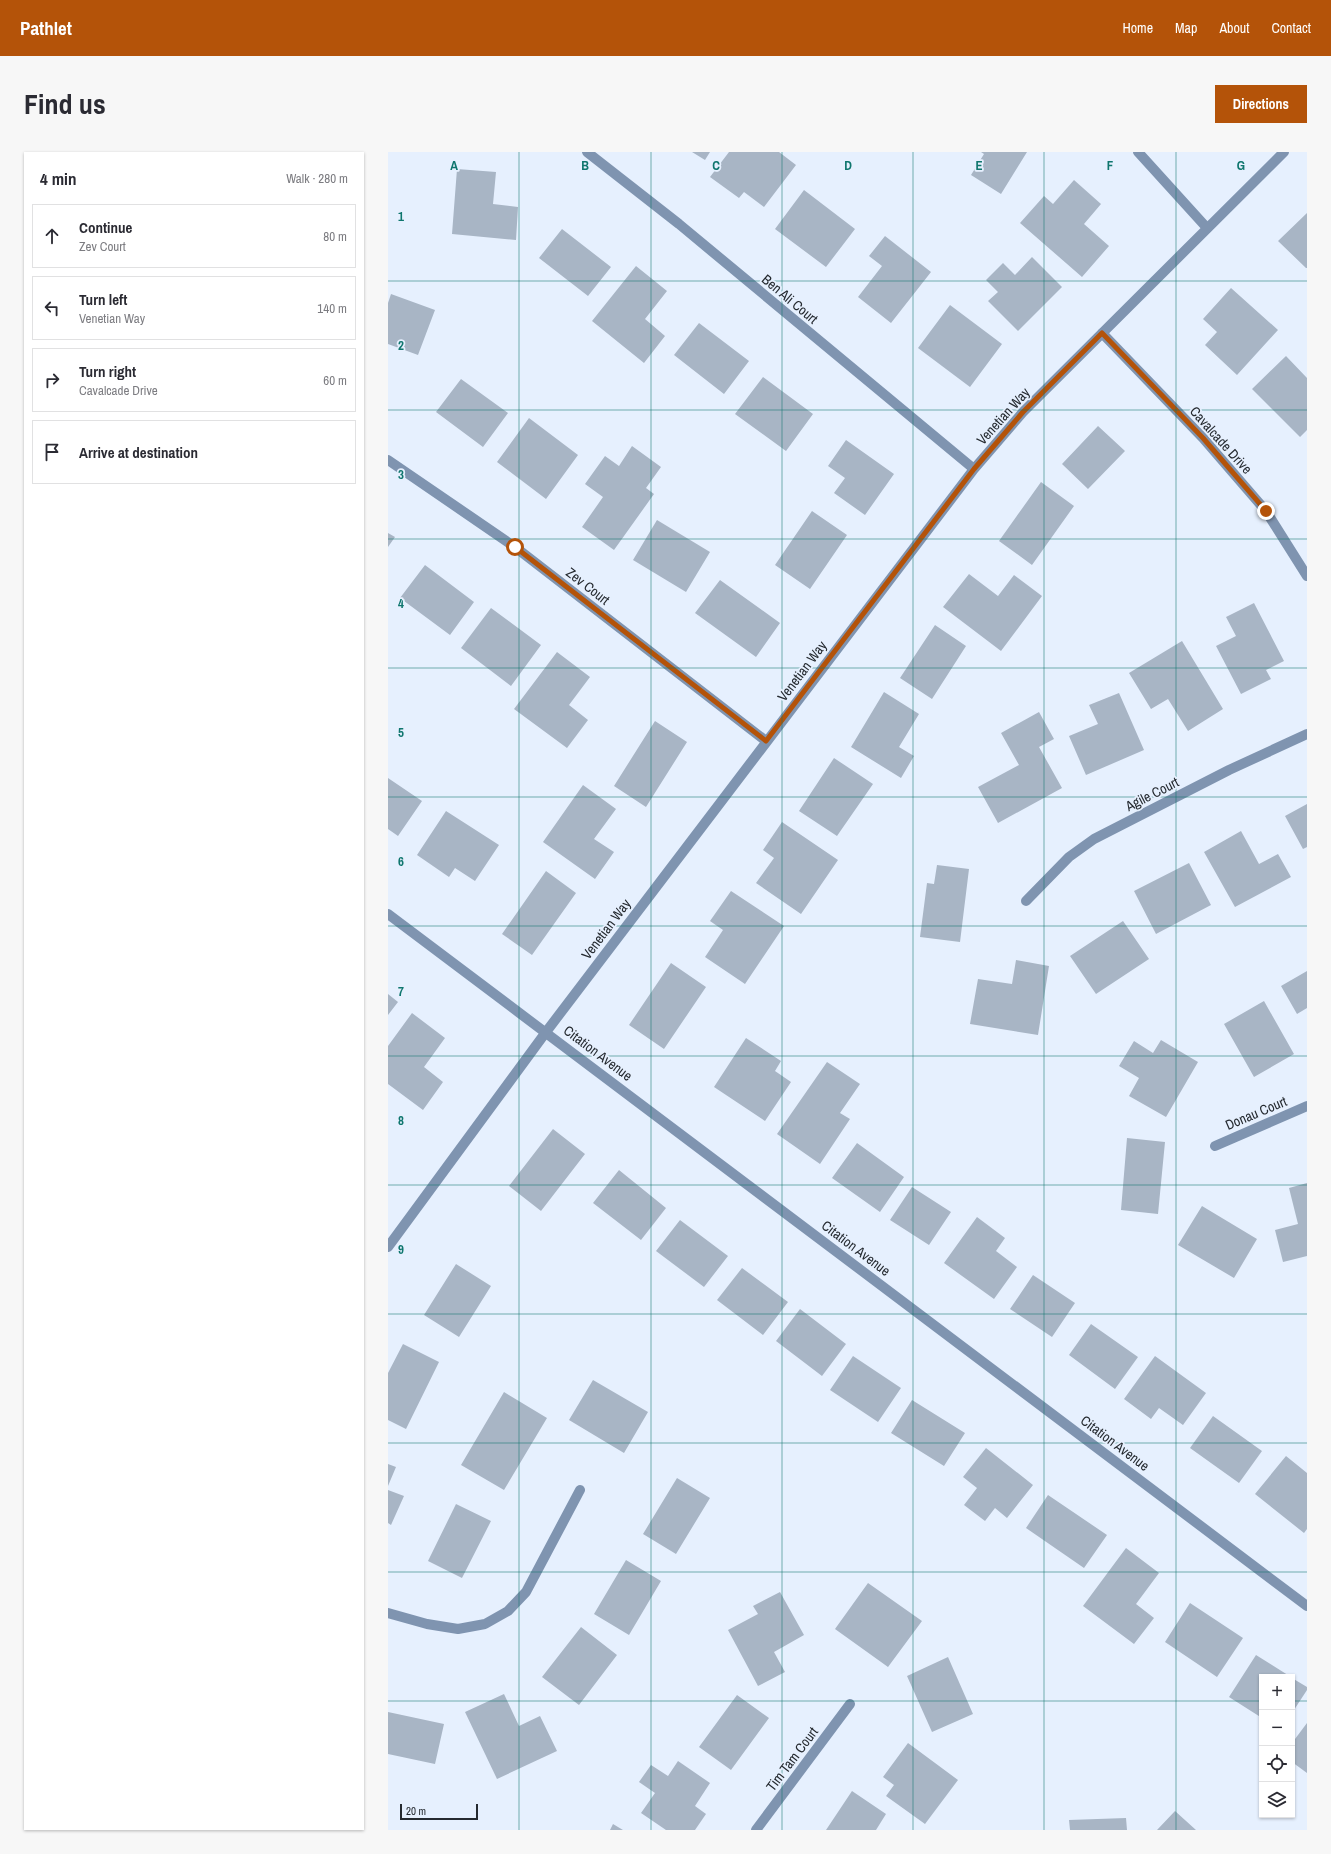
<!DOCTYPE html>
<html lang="en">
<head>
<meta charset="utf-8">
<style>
	:root { --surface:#fff; --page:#f7f7f7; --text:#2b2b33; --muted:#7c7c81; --line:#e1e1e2; --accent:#b45309 }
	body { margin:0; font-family:"Archivo Narrow",sans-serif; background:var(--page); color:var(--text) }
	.controls { position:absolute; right:12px; bottom:12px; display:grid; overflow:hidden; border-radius:0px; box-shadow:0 1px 3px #0004 }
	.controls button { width:36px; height:36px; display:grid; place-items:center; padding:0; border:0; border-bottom:1px solid var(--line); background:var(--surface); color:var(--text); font:20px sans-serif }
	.scale { position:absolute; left:12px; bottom:10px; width:78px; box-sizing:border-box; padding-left:4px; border:2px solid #252a30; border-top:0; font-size:11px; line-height:14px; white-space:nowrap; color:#252a30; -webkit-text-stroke:3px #e6f0fe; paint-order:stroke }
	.stop { position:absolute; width:12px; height:12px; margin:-9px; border:3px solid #b45309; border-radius:50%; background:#fff }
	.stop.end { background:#b45309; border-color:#fff; box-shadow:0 1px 4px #0008 }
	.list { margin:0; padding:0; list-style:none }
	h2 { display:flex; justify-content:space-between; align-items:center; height:52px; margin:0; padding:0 16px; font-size:17px }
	h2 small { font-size:13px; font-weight:400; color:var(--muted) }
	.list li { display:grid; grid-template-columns:26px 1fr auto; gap:12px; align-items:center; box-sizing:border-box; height:64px; margin:0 8px 8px; padding:0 8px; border:1px solid var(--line); border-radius:0px }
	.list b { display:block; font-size:15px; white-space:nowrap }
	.list p { margin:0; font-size:13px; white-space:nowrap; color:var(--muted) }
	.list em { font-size:13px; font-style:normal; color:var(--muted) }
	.icon { flex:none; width:22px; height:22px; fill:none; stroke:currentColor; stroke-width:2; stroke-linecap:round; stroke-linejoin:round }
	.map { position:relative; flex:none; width:919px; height:1678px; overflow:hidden; border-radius:0px }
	header { display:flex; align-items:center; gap:24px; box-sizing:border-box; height:56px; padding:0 20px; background:var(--accent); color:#fff }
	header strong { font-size:19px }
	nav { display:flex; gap:22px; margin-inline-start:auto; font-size:14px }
	.intro { display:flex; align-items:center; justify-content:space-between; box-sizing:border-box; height:96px; padding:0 24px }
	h1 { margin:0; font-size:28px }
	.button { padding:10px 18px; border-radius:0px; background:var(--accent); color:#fff; font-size:14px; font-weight:700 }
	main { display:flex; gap:24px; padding:0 24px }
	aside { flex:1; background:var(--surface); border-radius:0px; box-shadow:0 1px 3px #0004 }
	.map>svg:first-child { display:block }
</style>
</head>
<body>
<header>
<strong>Pathlet</strong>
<nav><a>Home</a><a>Map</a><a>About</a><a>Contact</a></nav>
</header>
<div class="intro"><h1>Find us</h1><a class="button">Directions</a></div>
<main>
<aside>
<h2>4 min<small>Walk · 280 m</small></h2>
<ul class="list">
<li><svg class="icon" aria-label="ahead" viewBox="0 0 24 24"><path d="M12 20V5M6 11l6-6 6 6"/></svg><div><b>Continue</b><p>Zev Court</p></div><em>80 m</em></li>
<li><svg class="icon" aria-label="left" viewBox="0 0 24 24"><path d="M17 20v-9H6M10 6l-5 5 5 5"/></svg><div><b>Turn left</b><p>Venetian Way</p></div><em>140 m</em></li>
<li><svg class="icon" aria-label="right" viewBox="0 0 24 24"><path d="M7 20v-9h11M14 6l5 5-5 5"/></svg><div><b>Turn right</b><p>Cavalcade Drive</p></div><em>60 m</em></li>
<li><svg class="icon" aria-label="arrive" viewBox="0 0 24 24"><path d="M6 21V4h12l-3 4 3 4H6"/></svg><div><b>Arrive at destination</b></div></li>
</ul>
</aside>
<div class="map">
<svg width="919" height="1678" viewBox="0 0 919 1678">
	<rect width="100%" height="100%" fill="#e6f0fe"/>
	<!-- building -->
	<path fill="#a8b5c5" d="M304,0H322L317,8Z
		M341,0H391L408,13L376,55L356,40L351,46L322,25Z
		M593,0H639L613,42L583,23L596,2Z
		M69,17L108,20L105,52L130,55L128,88L64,82Z
		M686,28L713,52L696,72L721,94L694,125L632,71L656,44L665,52Z
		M416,38L467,77L438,115L387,77Z
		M919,61V116H918L890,89Z
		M174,77L223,115L200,144L151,106Z
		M497,84L543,120L503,171L470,145L494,114L481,104Z
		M644,105L674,135L630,179L600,149L610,140L598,128L615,111L627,123Z
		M248,114L279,139L257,167L277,184L256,211L204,169Z
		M843,136L890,178L849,223L817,193L829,180L815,167Z
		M3,142L47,158L30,203L0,192V151Z
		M562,153L614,192L582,235L530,196Z
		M311,171L361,209L336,242L286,203Z
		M898,204L919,226V278L912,285L864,237Z
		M375,225L425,262L398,299L347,262Z
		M73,227L120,261L95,295L48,260Z
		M141,266L190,303L158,347L109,310Z
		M710,274L737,299L700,337L674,312Z
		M458,288L506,322L477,363L446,341L457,326L440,314Z
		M244,294L273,315L258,336L266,342L226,398L194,375L215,345L197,332L217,304L231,314Z
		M653,330L686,354L644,413L611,389Z
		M424,359L459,383L422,437L387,413Z
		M269,368L322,400L298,440L245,408Z
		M0,381L7,385L0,395Z
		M37,413L86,450L62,483L12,446Z
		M581,422L610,444L626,423L654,444L613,499L555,455Z
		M332,428L392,471L368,505L307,461Z
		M866,451L896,509L878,518L883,527L853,542L828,494L848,484L838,465Z
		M103,456L153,493L123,534L73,496Z
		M547,473L578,494L544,547L512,526Z
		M794,489L835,557L800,579L780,547L763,557L741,521Z
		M169,500L202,525L181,553L200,568L179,596L126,557Z
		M496,540L531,562L511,595L526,604L513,626L463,595Z
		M731,541L756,598L698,623L681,584L710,572L701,553Z
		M651,560L666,587L651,595L674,636L610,671L590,635L631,613L613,581Z
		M267,569L299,590L258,655L226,634Z
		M446,606L485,632L449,684L411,659Z
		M0,626L34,649L10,684L0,677Z
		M195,633L228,657L206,687L226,700L207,727L155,690Z
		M919,652V695L915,697L897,664Z
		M58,659L111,693L87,729L67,716L61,725L29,703Z
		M394,670L450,708L413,762L368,731L386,706L375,698Z
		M853,679L871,712L890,702L903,725L847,755L816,700Z
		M801,711L823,753L768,782L746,739Z
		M549,713L581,717L572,790L532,785L539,731L546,732Z
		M158,719L188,741L144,803L114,782Z
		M343,739L396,774L357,832L317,805L335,778L322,769Z
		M735,769L761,807L708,842L682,804Z
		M628,808L661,814L650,883L582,872L590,827L624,832Z
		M283,811L318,835L276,897L241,873Z
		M919,819V856L909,862L893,834Z
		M0,842L10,850L0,863Z
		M876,849L906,902L866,925L836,872Z
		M24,861L57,886L36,915L55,930L35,958L0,932V894Z
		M358,886L393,909L387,919L403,930L377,969L326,935Z
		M773,888L810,910L778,965L741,944L751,926L731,914L746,889L765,901Z
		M439,910L472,932L452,961L462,967L432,1012L389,982Z
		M165,977L197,1002L153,1059L121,1034Z
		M739,986L777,990L770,1062L733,1058Z
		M469,991L516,1025L492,1060L444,1026Z
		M231,1018L278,1056L253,1088L205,1051Z
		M919,1031V1104L895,1110L887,1078L910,1072L901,1036Z
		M524,1035L563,1060L541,1093L502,1068Z
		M814,1054L869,1087L846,1126L790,1093Z
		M589,1065L617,1086L608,1099L629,1115L606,1147L556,1111Z
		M292,1068L340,1104L316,1135L268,1099Z
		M68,1112L103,1134L71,1185L36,1163Z
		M354,1116L400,1150L375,1183L329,1148Z
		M645,1123L687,1151L664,1185L622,1157Z
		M412,1157L458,1192L434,1224L388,1189Z
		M703,1172L750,1205L727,1237L681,1203Z
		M15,1192L51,1210L18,1277L0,1268V1221Z
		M465,1204L513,1236L490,1270L442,1238Z
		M767,1204L818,1241L795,1273L771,1256L763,1267L736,1247Z
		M205,1228L260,1260L236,1301L181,1268Z
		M116,1240L159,1266L116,1338L73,1313Z
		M524,1248L577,1281L556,1314L503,1281Z
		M825,1264L874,1299L851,1331L802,1296Z
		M598,1296L645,1333L619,1366L607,1356L597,1369L576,1353L589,1336L575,1325Z
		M898,1304L919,1321V1377L916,1381L867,1342Z
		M0,1312L8,1315L0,1334Z
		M289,1326L322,1346L288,1402L255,1382Z
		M0,1338L16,1344L3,1373L0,1371Z
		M660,1343L719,1383L696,1416L638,1376Z
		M68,1352L103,1369L74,1426L40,1409Z
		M738,1396L771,1421L748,1452L766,1466L746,1492L695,1454Z
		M238,1408L273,1429L241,1483L206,1462Z
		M480,1431L534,1469L500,1515L447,1477Z
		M392,1440L416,1483L386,1500L397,1520L370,1534L340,1478L370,1462L365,1454Z
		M802,1451L855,1486L829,1525L777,1490Z
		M193,1475L229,1503L191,1553L154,1525Z
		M868,1503L903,1525H874V1566L841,1545Z
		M560,1505L585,1562L544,1580L519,1524Z
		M904,1526L919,1535V1538L904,1561Z
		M116,1542L131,1574L152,1564L169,1599L109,1627L77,1560Z
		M349,1543L381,1566L343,1618L311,1595Z
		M0,1560L56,1572L47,1612L0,1602Z
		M919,1571V1621L904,1610V1591Z
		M520,1591L570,1628L537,1672L498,1644L506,1633L495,1625Z
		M290,1609L322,1631L307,1654L318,1662L307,1678H278L253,1661L267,1641L251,1630L263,1613L280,1624Z
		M464,1639L498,1662L488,1678H438Z
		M787,1659L808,1678H769Z
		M738,1666L739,1678H682L681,1668Z
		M225,1672L235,1678H222Z"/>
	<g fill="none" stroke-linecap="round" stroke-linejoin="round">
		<!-- street -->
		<path stroke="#7f94b0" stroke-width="10" d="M199,0L291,72L586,317
			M750,0L819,76
			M714,181L815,286L878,359L919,424
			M0,308L127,395L378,589
			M638,749L681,705L706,687L841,618L919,582
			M0,762L919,1454
			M827,994L919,954
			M0,1095L158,880L586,317L635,260L896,0
			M0,1461L39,1472L70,1477L97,1472L120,1459L138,1440L192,1338
			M368,1678L462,1552"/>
	</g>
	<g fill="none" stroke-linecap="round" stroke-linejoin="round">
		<!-- route -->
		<path stroke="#b45309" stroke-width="5" d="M127,395L378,589L586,317L635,260L714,181L815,286L878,359"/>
	</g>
	<!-- grid -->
	<path fill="none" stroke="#0f766e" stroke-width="1" stroke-opacity="0.55" d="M131,0V1678M263,0V1678M394,0V1678M525,0V1678M656,0V1678M788,0V1678M0,129H919M0,258H919M0,387H919M0,516H919M0,645H919M0,774H919M0,904H919M0,1033H919M0,1162H919M0,1291H919M0,1420H919M0,1549H874M904,1549H919"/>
	<g text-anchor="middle" stroke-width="3.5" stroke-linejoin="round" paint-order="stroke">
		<!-- street labels -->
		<g font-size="14" fill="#252a30" stroke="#e6f0fe">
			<text transform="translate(402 147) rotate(40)" y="5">Ben Ali Court</text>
			<text transform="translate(615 264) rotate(-48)" y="5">Venetian Way</text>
			<text transform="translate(833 288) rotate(48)" y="5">Cavalcade Drive</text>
			<text transform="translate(200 434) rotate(38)" y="5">Zev Court</text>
			<text transform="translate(414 519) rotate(-53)" y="5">Venetian Way</text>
			<text transform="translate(764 642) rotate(-27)" y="5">Agile Court</text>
			<text transform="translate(218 777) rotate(-53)" y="5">Venetian Way</text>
			<text transform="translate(210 901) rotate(37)" y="5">Citation Avenue</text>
			<text transform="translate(868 961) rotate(-23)" y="5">Donau Court</text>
			<text transform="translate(468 1096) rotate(37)" y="5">Citation Avenue</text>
			<text transform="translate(727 1291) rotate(37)" y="5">Citation Avenue</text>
			<text transform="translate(404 1607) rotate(-53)" y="5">Tim Tam Court</text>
		</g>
	</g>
	<g font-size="13" text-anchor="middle" font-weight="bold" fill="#0f766e" stroke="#e6f0fe" stroke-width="3.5" stroke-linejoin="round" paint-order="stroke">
		<text x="66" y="18">A</text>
		<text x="197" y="18">B</text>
		<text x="328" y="18">C</text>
		<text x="460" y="18">D</text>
		<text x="591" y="18">E</text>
		<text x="722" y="18">F</text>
		<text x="853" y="18">G</text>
		<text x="13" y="69">1</text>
		<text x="13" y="198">2</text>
		<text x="13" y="327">3</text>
		<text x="13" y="456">4</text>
		<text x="13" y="585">5</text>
		<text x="13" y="714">6</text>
		<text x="13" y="844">7</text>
		<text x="13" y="973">8</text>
		<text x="13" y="1102">9</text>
	</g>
</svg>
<div class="controls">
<button>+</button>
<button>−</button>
<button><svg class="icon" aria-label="locate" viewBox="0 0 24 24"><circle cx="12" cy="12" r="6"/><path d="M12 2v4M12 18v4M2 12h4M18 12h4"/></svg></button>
<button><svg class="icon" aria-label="layers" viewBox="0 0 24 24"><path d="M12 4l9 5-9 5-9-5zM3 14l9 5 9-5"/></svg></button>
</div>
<div class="scale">20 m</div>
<div class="stop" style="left:127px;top:395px"></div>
<div class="stop end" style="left:878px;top:359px"></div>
</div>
</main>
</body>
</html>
